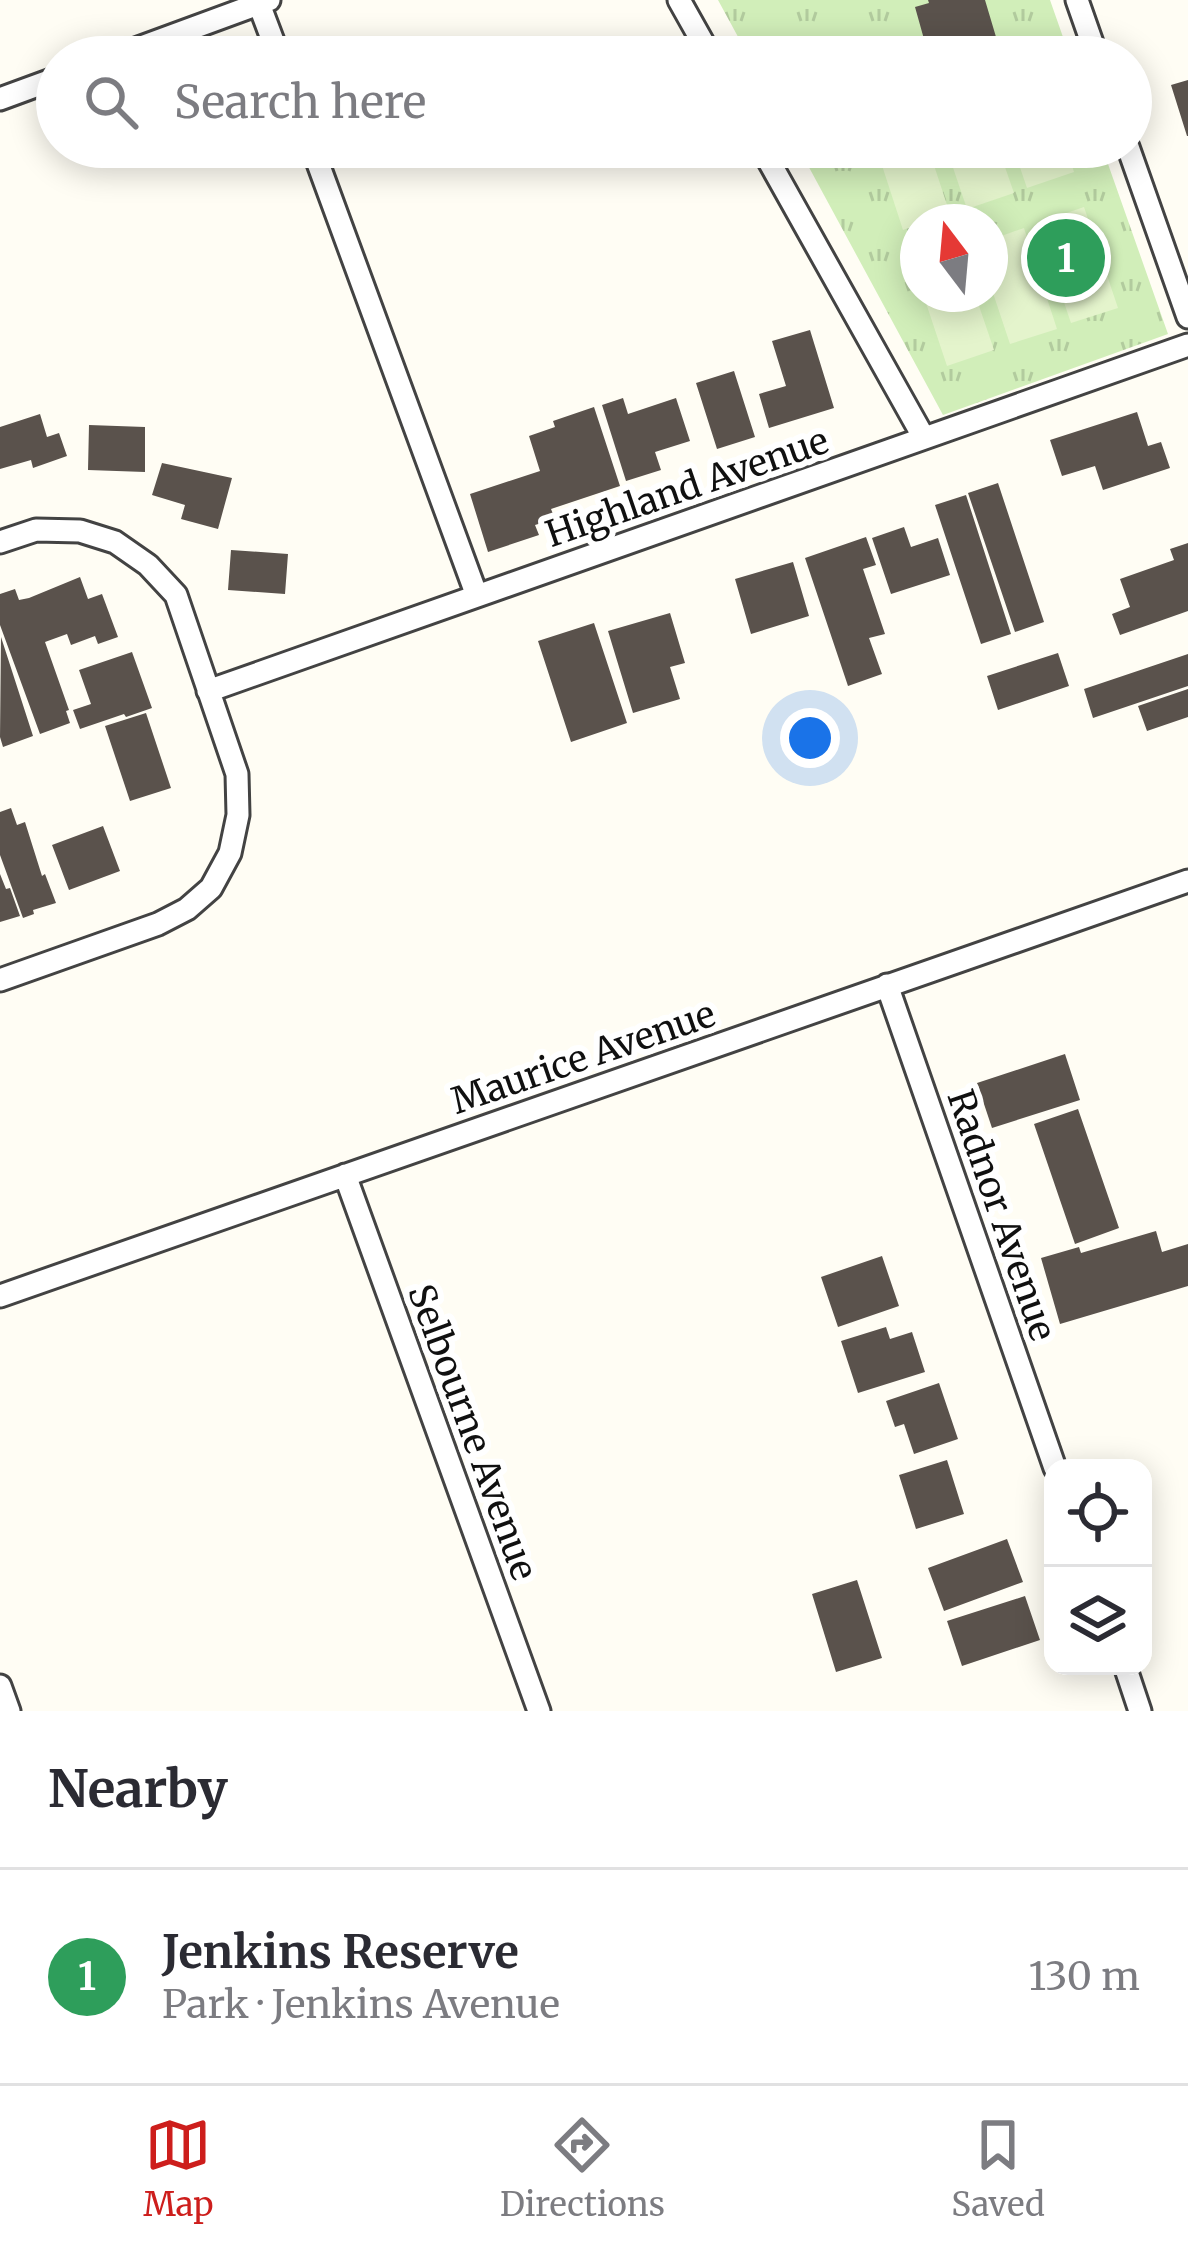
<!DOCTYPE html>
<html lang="en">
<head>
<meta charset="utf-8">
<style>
	:root { --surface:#fff; --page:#f7f7f7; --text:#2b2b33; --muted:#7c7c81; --line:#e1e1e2; --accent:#cd1e1c }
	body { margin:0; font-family:Merriweather,serif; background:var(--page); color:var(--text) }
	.controls { position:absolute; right:36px; bottom:36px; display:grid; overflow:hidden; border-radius:24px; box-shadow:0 6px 30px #0003 }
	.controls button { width:108px; height:108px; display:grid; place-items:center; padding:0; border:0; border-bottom:3px solid var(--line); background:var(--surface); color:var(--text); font:60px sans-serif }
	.compass { position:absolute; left:900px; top:204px; width:108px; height:108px; border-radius:50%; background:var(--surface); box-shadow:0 6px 30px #0003; rotate:344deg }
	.you { position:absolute; left:810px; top:738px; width:42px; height:42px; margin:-30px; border:9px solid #fff; border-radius:50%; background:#1a73e8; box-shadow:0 0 0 18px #1a73e833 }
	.badge { display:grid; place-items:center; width:78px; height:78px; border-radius:50%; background:var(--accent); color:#fff; font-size:39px; font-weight:700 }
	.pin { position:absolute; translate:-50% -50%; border:6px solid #fff; box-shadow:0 3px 12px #0006 }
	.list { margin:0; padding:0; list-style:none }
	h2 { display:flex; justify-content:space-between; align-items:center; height:156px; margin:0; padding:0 48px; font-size:51px }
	h2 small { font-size:39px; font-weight:400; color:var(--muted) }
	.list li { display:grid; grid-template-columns:78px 1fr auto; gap:36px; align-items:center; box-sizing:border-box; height:216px; padding:0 48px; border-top:3px solid var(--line) }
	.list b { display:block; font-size:45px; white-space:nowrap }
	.list p { margin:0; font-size:39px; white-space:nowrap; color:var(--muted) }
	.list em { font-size:39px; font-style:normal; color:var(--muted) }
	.icon { flex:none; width:66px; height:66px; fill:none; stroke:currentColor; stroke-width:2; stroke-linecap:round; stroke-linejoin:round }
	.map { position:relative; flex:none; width:1188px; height:1711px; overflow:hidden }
	.search { position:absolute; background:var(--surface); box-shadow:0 6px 30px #0003; left:36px; right:36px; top:36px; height:132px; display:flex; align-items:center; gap:30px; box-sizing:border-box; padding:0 42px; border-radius:66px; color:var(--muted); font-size:45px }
	.sheet { height:372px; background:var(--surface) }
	nav { display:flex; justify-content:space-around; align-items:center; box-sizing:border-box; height:168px; border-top:3px solid var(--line); background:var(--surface); font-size:33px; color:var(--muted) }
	nav a { display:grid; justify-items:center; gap:6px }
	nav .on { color:var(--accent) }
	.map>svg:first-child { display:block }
</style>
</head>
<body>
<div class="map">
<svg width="1188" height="1711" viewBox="0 0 1188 1711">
	<defs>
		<pattern id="grass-tufts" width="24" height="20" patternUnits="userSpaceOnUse" patternTransform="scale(3)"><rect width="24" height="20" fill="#d1eeb9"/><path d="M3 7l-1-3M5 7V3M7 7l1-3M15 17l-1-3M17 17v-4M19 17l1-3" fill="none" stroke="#b2cb9e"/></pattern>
	</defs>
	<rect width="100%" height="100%" fill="#fffdf4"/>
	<!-- grass -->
	<path fill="url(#grass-tufts)" fill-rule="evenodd" d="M718,0H1050L1070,57H749Z
		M798,147H1102L1168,334L943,415ZM918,222H990V294H918Z"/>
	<!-- pitch -->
	<path fill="#e4f4cc" d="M876,147H928L950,214L928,222H918V225L903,230Z
		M946,147H998L1014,193L967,209Z
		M1013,147H1066L1074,172L1027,188Z
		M1084,207L1118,308L1071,323L1037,223Z
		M1024,228L1057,329L1010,344L990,284V240Z
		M923,294H975L994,350L947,366Z"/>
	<!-- building -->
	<path fill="#5a524c" d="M928,0H985L999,47L966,57H929L915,7L929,3Z
		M1188,80V136H1187L1171,85Z
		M810,330L834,408L769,428L759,394L786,386L772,341Z
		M734,371L755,437L717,449L696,383Z
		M623,398L628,414L676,398L690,441L655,452L661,470L626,481L602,405Z
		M594,407L620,486L551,509L555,519L535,525L539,535L488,552L470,494L540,471L529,436L555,427L553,421Z
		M1137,412L1148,446L1161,442L1170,468L1103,490L1095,466L1062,476L1050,440Z
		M40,414L47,437L59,433L67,456L33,468L31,460L0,469V427Z
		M89,425L145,427V472L88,470Z
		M162,463L232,478L218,529L181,519L185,505L152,495Z
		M998,483L1044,622L1015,632L968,493Z
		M966,495L1011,634L981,644L935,505Z
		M904,527L911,547L938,538L950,575L891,594L872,538Z
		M866,537L876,565L863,569L885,634L869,638L882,674L848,686L805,558Z
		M1188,543V611L1120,635L1112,614L1130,607L1120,579L1174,560L1170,549Z
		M231,550L288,554L285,594L228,590Z
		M793,562L809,616L751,634L735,579Z
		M80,577L88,599L102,594L118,637L98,644L95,636L71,645L67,634L45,642L69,710L66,711L70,723L40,734L0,625V594L15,589L19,600L29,598Z
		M670,613L685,663L670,667L680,699L633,713L608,631Z
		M594,623L627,723L571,742L538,641Z
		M1,637L33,736L3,747L0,737Z
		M132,652L152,708L126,717L124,714L80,729L73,710L91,704L79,670Z
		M1058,653L1069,686L998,710L987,676Z
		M1188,654V686L1093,718L1084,689Z
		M1188,689V717L1147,731L1138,706Z
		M146,713L171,788L130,801L105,726Z
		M11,808L17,825L25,822L42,876L45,874L56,903L33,910L34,914L23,918L0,855V812Z
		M103,826L120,871L69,890L52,845Z
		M0,874L6,889L10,888L20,916L0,922Z
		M1065,1054L1080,1100L992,1128L977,1083Z
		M1078,1109L1119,1228L1075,1244L1034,1124Z
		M1156,1231L1162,1252L1188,1244V1286L1060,1324L1041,1258L1079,1247L1081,1253Z
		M882,1256L899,1306L838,1327L821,1277Z
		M886,1327L890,1339L912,1332L925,1372L858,1393L841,1341Z
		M939,1383L958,1439L914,1454L904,1424L895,1427L886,1401Z
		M947,1460L964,1514L916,1529L899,1475Z
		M1007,1539L1023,1582L944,1611L928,1568Z
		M857,1580L882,1658L836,1672L812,1594Z
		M1025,1596L1040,1640L962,1666L947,1621Z"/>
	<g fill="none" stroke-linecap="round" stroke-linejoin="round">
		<!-- minor casing -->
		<g stroke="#434343" stroke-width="27">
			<path id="minor" d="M679,0L711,57
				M1077,0L1097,57
				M259,4L279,57
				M114,57L269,0
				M0,99L57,78
				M312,147L477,596
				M761,147L924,438
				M1128,147L1188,317
				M0,542L36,530L80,531L115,542L148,565L176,595L237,774L238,815L230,853L211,888L187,909L158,924L0,980
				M208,691L1188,345
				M887,985L1055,1468
				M345,1175L539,1711
				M0,1296L1188,881
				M1125,1666L1140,1711
				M0,1686L9,1711"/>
		</g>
		<!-- minor -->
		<use href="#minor" stroke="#fff" stroke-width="21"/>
	</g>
	<g text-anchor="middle" stroke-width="12" stroke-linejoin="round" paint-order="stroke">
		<!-- street labels -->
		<g font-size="36" fill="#101010" stroke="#fff">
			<text transform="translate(687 487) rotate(-19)" y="13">Highland Avenue</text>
			<text transform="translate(583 1057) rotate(-19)" y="13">Maurice Avenue</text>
			<text transform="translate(1002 1215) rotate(71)" y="13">Radnor Avenue</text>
			<text transform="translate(473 1432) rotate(70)" y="13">Selbourne Avenue</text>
		</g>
	</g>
</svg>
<div class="controls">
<button><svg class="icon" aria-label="locate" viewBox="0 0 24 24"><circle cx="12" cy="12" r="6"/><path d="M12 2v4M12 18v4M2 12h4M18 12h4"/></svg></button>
<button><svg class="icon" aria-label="layers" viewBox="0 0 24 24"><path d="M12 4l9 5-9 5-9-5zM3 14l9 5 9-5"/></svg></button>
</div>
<svg class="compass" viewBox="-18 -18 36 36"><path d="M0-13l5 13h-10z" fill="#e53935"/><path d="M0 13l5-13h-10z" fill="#7c7c81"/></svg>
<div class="you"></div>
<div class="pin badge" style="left:1066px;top:258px;background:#2e9e5b">1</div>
<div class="search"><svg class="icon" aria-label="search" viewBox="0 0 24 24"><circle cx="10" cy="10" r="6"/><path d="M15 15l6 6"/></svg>Search here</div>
</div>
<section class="sheet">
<h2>Nearby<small></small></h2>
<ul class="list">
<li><span class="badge" style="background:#2e9e5b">1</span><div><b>Jenkins Reserve</b><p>Park · Jenkins Avenue</p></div><em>130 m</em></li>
</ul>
</section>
<nav>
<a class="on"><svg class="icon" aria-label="map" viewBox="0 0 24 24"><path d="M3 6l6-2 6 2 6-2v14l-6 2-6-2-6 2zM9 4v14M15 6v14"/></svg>Map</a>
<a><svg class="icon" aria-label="directions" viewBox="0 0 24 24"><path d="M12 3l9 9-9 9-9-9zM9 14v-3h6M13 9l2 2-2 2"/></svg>Directions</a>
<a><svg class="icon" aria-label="saved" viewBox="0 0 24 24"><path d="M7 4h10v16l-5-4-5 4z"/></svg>Saved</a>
</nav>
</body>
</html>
